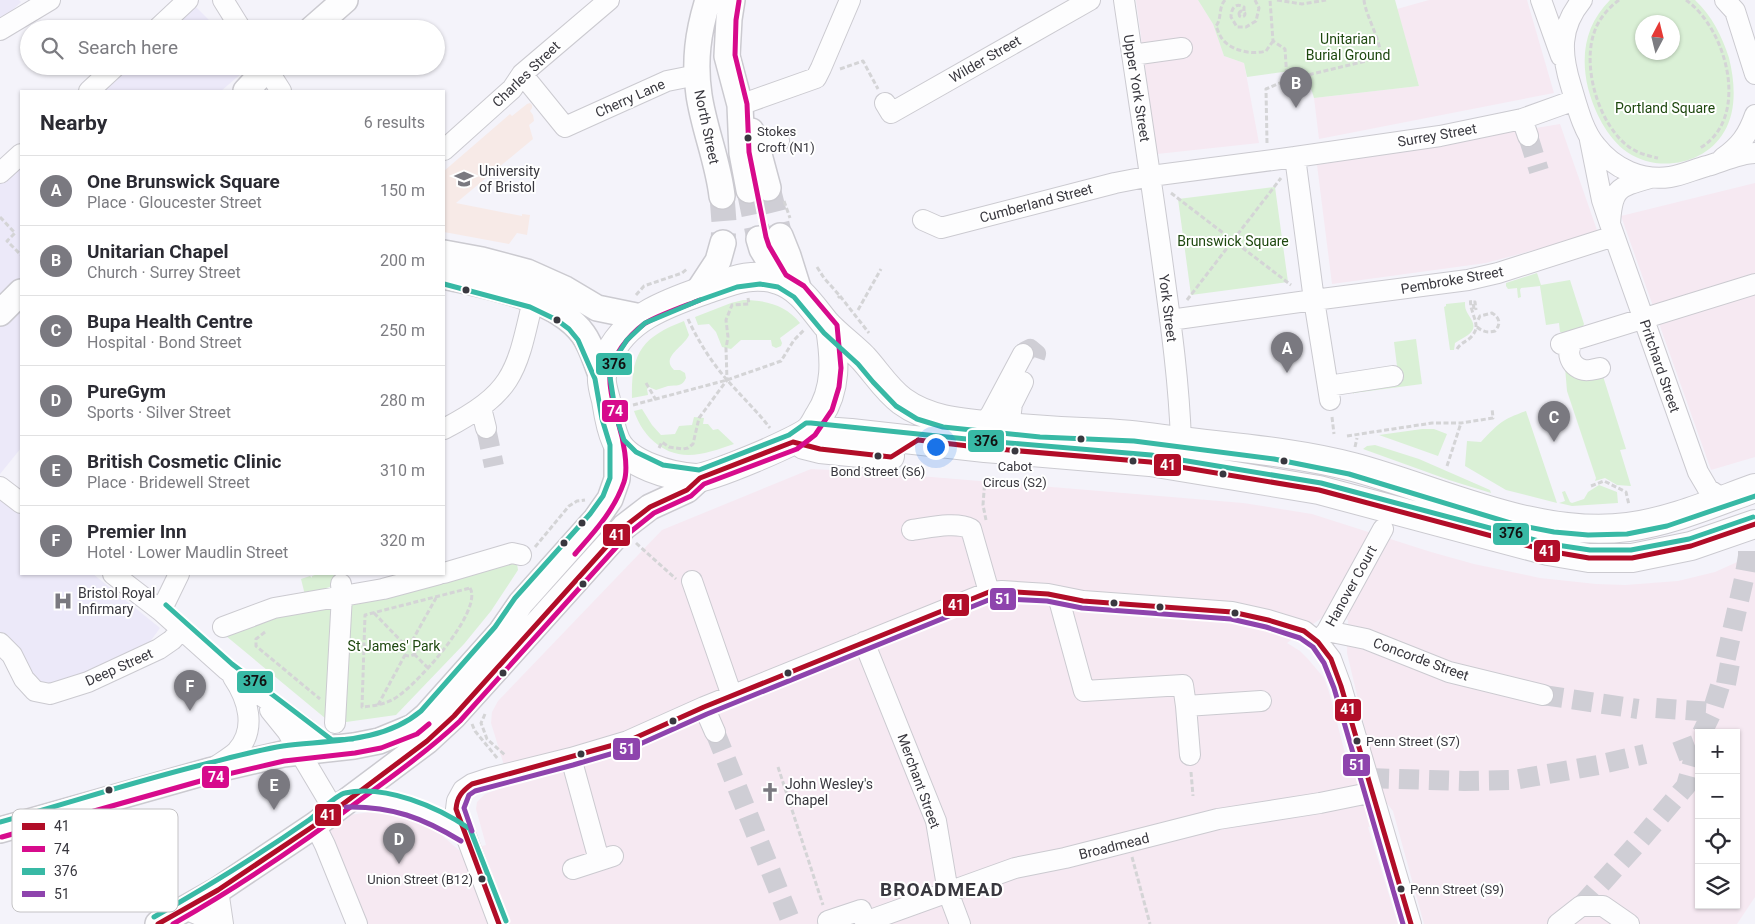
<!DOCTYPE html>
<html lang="en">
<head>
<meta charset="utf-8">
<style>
	:root { --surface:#fff; --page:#f2f2f3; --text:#2b2b33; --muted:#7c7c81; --line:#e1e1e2; --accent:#7a7980 }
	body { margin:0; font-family:Roboto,sans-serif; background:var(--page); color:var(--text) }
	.controls { position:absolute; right:15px; bottom:15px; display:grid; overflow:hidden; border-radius:0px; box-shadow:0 1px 4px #0004 }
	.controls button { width:45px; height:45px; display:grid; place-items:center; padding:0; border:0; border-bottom:1px solid var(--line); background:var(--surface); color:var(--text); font:25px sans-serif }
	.compass { position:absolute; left:1635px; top:15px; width:45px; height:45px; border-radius:50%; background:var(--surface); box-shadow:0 1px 4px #0004; rotate:7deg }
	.you { position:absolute; left:935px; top:446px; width:18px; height:18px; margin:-12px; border:4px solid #fff; border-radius:50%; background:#1a73e8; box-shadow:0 0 0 8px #1a73e833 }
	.badge { display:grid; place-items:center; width:32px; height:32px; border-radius:50%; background:var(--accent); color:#fff; font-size:16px; font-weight:700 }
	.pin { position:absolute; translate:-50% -41px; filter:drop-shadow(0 1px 2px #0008) }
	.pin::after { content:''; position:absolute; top:26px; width:18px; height:15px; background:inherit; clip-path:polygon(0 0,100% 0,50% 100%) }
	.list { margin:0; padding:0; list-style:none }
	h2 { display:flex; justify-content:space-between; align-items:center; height:65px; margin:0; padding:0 20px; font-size:21px }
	h2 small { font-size:16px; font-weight:400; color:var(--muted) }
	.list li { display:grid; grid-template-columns:32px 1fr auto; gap:15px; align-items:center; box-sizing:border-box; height:70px; padding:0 20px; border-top:1px solid var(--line) }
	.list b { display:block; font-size:19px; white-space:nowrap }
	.list p { margin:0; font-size:16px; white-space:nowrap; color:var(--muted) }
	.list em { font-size:16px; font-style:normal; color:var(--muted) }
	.icon { flex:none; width:28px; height:28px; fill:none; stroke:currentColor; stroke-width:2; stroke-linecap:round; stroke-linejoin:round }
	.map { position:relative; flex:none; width:1755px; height:924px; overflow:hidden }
	.search { position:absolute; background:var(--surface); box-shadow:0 1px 4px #0004; left:20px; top:20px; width:425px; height:55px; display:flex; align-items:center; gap:12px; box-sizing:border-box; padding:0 18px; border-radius:28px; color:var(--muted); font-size:19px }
	.panel { position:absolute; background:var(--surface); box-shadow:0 1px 4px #0004; left:20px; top:90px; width:425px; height:485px; border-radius:0px }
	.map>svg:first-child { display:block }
</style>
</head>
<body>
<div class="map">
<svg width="1755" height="924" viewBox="0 0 1755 924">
	<rect width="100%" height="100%" fill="#f4f3fa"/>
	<!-- commercial -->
	<path fill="#f6e9f2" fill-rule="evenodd" d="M1136,0H1198L1213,24L1224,56L1244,63L1259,143L1157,154Z
		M1429,0H1527L1554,93L1319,139L1314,98L1419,86L1397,9Z
		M1560,124L1598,233L1486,263L1332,284L1317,165Z
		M1755,183V457L1711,470L1621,216Z
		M811,469L872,472L1243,503L1312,514L1431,552L1474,564L1540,578L1596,584L1625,585L1678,581L1715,572L1755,554V897L1737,924H1424L1393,811L1381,796L1347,653L1348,620L1327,614L1287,643L1300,651L1308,659L1324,678L1329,692L1347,761L1361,759L1377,826L1368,827L1398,924H366L327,826L349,815L371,812L391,814L410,819L437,831L461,852L486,845L476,809L477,802L485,794L510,785L491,723L492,712L498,701L662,530ZM1699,733H1736V905H1699Z"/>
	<!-- built -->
	<path fill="#ece9f9" d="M0,0H19L21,2L0,22Z
		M191,2L218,29H162Z
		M122,66H250L221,91H95Z
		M21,159V448L0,474V179Z
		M0,501L21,513V574H93L160,628L141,654L48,691L24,677L0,637Z"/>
	<!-- education -->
	<path fill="#f7eae7" d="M530,103L532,105V108L530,111L533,115L534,121L529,125L533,139L456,203L522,216V214L530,215L527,235L517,233L509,244L444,232V171L510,114L512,116L527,104Z"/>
	<!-- green -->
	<path fill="#daf0d6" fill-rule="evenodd" d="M1198,0H1395L1419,86L1314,98L1305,69L1247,77L1244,63L1224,56L1213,24Z
		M1610,0H1695C1712,16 1722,36 1729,58C1735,82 1737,111 1724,132C1705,165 1657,173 1627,152C1607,138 1594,111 1588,88C1580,54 1586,24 1610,0ZM1642,22H1672V52H1642Z
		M1275,187L1288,282L1191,295L1178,199Z
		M1537,273L1541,285L1570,280L1584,324L1581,331L1571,336L1560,332L1559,323L1546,325L1540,286L1521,288L1520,290L1521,297L1518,298L1517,288L1508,289L1506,286V283Z
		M743,300C765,300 786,305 800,323L780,338L782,343L781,346L776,348L772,346L771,340H741L731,349L722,347L716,332L709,324L698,325L695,317L731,303Z
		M1465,302C1465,305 1465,308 1466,310C1469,318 1480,326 1468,335C1464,338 1459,340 1455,343L1454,350H1450L1444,307L1446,306V304Z
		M684,321L689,335C684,347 660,357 674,370H680L685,373L686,378C682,387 677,385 668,386C664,387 660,389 656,390L649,387L647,389L648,395L632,398C631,353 642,337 684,321Z
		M1416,339L1422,384L1354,393L1353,394L1352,389L1399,382L1394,342Z
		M1565,367L1602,373L1626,449L1620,450L1631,486L1617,485L1605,478L1595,481L1596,478L1567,391Z
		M642,409L652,425L661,435L675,434L679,426L692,425L694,417L704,418L703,424H708L713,430L718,429L734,444C703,455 676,464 650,438C642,429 638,422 634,411Z
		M1526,411L1557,503L1506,490L1465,466L1467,441L1481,442C1499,423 1501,420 1526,411Z
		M1422,429H1434L1447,434L1438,456L1379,435Z
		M1375,445L1419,459L1490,490L1491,493L1449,480L1363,449L1367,446Z
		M1599,485L1617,492L1618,503L1572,506L1559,503L1565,501L1562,492L1565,491L1570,502L1572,503L1584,499L1588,492Z
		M515,562L517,564L518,570L491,611L464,644L396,715L339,723L346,612L352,605L503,563Z
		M318,574H336L339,584L305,595L301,579L310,576L312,578V576Z
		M332,605L331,723L220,631L275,612Z"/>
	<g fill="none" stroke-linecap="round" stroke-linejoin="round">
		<!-- minor-tunnel -->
		<path stroke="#cfced5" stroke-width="20" stroke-dasharray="20 10" stroke-linecap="butt" d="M1528,136L1539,171
			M1023,354L1026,351L1030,349L1036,354L1034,360
			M486,428L494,466
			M1726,684L1730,663L1725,662L1744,579L1748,556V548
			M1543,695L1638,709
			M1656,708L1712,712
			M715,732L789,917
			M1702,733L1712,712L1720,686
			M1676,752L1697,744
			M1369,778L1464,781L1514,780L1598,765L1645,754
			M1581,906L1635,846L1686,786L1699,739"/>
		<!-- major-tunnel -->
		<path stroke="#cfced5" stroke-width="25" stroke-dasharray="25 12" stroke-linecap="butt" d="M768,188L780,236
			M749,190L759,239
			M722,196L724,222L723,243"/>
		<!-- minor casing -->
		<g stroke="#cbcad0" stroke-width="22">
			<path id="minor" d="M223,0L241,29
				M1124,0C1137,89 1151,178 1163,267C1171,325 1179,382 1181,441
				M1541,0L1561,56
				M1582,0C1559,28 1561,54 1571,86C1577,106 1583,131 1596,146C1614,169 1642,181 1670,177C1683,175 1695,169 1707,166C1721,162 1741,153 1755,153
				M1725,0L1735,11L1755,74
				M157,29L188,0
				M0,30L50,0
				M1132,55L1182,48
				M265,66L281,91
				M522,74L565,127L667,81L697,75
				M89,91L116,66
				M885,103L891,113L1090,0
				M740,105L816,78L821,68L850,0
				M1522,119L1528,136
				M1590,140L1602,200L1610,224C1612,188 1618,187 1650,178
				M757,147L779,141
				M444,150L512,89L522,74L609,0
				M1295,157L1440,136L1522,119L1575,100
				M1723,158C1740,146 1748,135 1755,115
				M0,173L21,154
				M923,220L941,228L1115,183L1151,176L1295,157L1314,300L1170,320
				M1610,224L1698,472L1708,489L1723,499
				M1574,340C1565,350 1569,367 1584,370C1589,371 1595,369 1600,368
				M1561,344L1755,284
				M1328,386L1393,376
				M1330,400L1314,300L1468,280L1498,273L1614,236
				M481,408L486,428
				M983,425L991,414L1023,354
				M1009,427L1012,404L1023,382
				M444,429C514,392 516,374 533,300
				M0,487L21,503
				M912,530C928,528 956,521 971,529L989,592
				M444,573L512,553L521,555
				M113,574L161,611L227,670L304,727L330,748
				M692,581L732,696
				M1058,596L1084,691L1183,685L1186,706L1261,701
				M161,611L179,574
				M223,627L274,608L383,589L439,574
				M1327,631L1366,639L1449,672L1543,695
				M1319,641L1327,631L1383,529
				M864,642L936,821L948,892L960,924
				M0,643L12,655L24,679L35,691L50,694L88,682L159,649L172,640L182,629
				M1186,706L1190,755
				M704,707L715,732
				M270,710L287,731L334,810
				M335,723L342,595L341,584
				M571,758L599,860
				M215,767C222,762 231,757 237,751C257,729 248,699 233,677
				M346,800C393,796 426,811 465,834
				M315,825L325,845L357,924
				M573,869L613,856
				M218,890L223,924
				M185,909L206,918L212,924
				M865,922L1015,868L1065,858L1218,819L1320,803L1369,793
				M499,924L456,809L457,801L463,790L472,784L490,778L571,758L628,741L704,707L989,592L1002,591L1048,594L1083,601L1232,612L1268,620L1304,631L1318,642L1331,659L1341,686L1411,924
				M829,924L828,921L861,910L866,924
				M1558,924L1581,906H1603L1629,924"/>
		</g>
		<!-- major casing -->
		<g stroke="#cbcad0" stroke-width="28">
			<path id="major" d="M708,0C698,32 694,61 699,95C704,129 718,161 722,196
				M732,0L729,19L727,56L740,105L742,153L749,190
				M312,29L345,0
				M246,91L269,66
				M751,131L757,147L768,188
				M780,236L788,256L799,291
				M759,239L762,249L781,280
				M444,253L482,260L527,272L565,289L597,308L641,317
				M444,276C487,286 556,297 583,334C592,346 596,363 602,377
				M697,293L718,261L723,243
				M0,313L21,292
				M0,830L209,771L283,754L354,746L379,741L413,727L426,716L501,632L521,603L596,519L610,499L617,479V444
				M158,924L218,890L315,825L427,741L454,716L624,527L650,507L687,490L700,478"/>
		</g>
		<!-- highway casing -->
		<g stroke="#cbcad0" stroke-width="30">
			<path id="highway" d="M830,328C835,359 837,389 819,416C816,421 814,426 810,430C799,441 710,478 696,478C671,477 627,464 616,441C610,428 608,413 606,400C604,393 601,383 602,376C603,370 605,365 607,360C622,319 667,303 705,290C729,282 752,271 778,280C800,287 812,307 826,324C837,336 851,346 863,358C876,372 886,389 902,401C932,423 970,423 1006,427C1039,430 1072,432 1105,433C1131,434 1155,438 1180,441C1238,448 1296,452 1353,467C1440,490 1535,539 1628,527C1672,521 1713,503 1755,488
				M810,430L851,433L985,448L1150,462L1223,474L1319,490L1548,551L1589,558H1632L1691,546L1755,524
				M804,445L820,449L890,456"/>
		</g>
		<!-- path -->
		<path stroke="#d4d4d6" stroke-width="3" stroke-dasharray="5 2.5" stroke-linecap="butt" d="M1225,0C1218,8 1222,19 1216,26C1218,31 1220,37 1224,41C1233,51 1253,55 1266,51L1273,41
			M1277,0L1302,4L1326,0
			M1619,0C1608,8 1598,20 1594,33C1582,68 1599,125 1629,147C1638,153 1648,156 1658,158
			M1686,0C1727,29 1751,118 1700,148
			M1244,11V7C1235,2 1231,9 1231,17L1237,27H1246L1256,21L1259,8L1255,0
			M1239 14a3 3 0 1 1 6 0a3 3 0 1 1-6 0Z
			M840,69L863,61L878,89
			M1287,80L1366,61L1380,56C1382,42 1366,17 1364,0
			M1267,143L1266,89L1287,80L1285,49L1273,41L1270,0
			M1171,193L1291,285
			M784,201L790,218
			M0,217L15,233L7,241L21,255
			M817,267L824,278L840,296L838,298
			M636,295L644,286L682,273L687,269
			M840,296L869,333
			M1187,300L1281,178
			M1474,309L1473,302H1475L1476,310
			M858,310L881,269
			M688,319C698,341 712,363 728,381C742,397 757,411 770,428
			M1477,327C1483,332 1488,333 1495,331C1501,324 1500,318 1492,313L1480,316L1477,322
			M1457,349C1461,342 1467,342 1472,336C1480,327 1474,319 1472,310C1470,306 1471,302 1470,298
			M646,383L656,400
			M633,405L727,380L781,361L794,340L804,330
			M1332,417L1334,434
			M1347,436L1432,423H1461L1493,418L1492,408
			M1355,447L1357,438
			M659,448L662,442L669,447L683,449L688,448L693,444L699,418L727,380L726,348L728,337L726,320L732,305L749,304L748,298
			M1447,466L1461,423
			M985,478L983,505L986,520
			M1591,486L1604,481L1626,492L1629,505
			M636,543L676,579
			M535,547L569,506L577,501L585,500
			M470,588C484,611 413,690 392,700C382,705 372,706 362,707L365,615Z
			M374,613L403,643
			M265,632L256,639V646L320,699
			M401 648a8 8 0 1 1 16 0a8 8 0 1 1-16 0Z
			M412,641L436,598
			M414,654L428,668
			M378,705L405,655
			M485,714L481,723L487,739L505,755
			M472,724L475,731L498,759
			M778,767L823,905
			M1191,772L1193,796
			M1132,857L1150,924"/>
		<!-- minor -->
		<use href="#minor" stroke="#fdfdfe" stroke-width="20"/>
		<!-- major -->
		<use href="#major" stroke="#fdfdfe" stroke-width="25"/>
		<!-- highway -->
		<use href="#highway" stroke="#fdfdfe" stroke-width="28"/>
		<!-- bus-1 casing -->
		<g stroke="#fff" stroke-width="9">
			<path id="bus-1" d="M918,440L985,448L1150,462L1319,490L1548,551L1589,558H1632L1691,546L1755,524
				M793,442L820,449L891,457L918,440
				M158,924L218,890L315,825L427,741L454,716L624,527L650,507L687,490L700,478L793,442
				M499,924L456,809C457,797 462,791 472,784L628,741L704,707L989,592L1002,591L1048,594L1083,601L1232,612L1268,620L1304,631L1318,642L1331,659L1341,686L1411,924"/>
		</g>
		<!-- bus-2 casing -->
		<g stroke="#fff" stroke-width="9">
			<path id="bus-2" d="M575,554C594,532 614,511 624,482C629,467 623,438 618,422C615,413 609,387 610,377C611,357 628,336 644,324C656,316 685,306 700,300
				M2,837L211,778L284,761L355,753L381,748L417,734L429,724
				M173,924C240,886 303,843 364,797C397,773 430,749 460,721L629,533L654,513L691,496L704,484L797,449L815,435L832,410L839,387L841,368L837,325L804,286L786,275L769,246L766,237L749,152L747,104L735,55L736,20L739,1"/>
		</g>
		<!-- bus-3 casing -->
		<g stroke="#fff" stroke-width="9">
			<path id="bus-3" d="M1753,517L1689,539L1631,550H1590L1550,544L1321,483L1151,455L986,441L811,423H806L789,435L699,470L663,465L636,452L624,440L616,416L610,377L616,357L627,340L645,323L700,300L737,287L760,284L778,287L794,297L824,333L858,364L873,382L896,406L917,419L943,427L1040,437L1134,441L1274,459L1349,474L1517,525L1554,532L1588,535L1627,534L1667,526L1755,496
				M166,605L232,664L332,740L353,739
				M0,822C69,803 139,780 209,763C233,757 258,750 283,746C330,740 383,743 421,711L495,627L515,598L590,514L603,496L610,478V445L602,419L595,379L578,340L569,329L557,320L530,307L444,284
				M154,917C207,887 259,855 309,820C317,814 337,794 345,793C385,784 438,807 470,829L506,921"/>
		</g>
		<!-- bus-4 casing -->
		<g stroke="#fff" stroke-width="9">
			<path id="bus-4" d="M346,807C392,806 423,818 461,841
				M472,831L464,808L469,795L475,791L573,765L631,748L707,714L991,599H1002L1047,601L1082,608L1231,619L1266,627L1300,638L1313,647L1324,663L1334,688L1403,924"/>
		</g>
		<!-- bus-1 -->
		<use href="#bus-1" stroke="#b10d28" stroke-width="5"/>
		<!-- bus-2 -->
		<use href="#bus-2" stroke="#d70b8c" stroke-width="5"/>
		<!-- bus-3 -->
		<use href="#bus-3" stroke="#38b9a5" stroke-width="5"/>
		<!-- bus-4 -->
		<use href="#bus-4" stroke="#8e44ad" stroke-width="5"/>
	</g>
	<!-- icons -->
	<defs>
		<g id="university-bare" transform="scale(1.5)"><path d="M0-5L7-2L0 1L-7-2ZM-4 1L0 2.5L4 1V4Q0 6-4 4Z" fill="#7a7980" stroke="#fff" stroke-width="2.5" paint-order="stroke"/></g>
		<g id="hospital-bare" transform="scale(1.5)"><path d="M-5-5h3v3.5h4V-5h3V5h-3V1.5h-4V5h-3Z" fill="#7a7980" stroke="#fff" stroke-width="2.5" paint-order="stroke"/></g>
		<g id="church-bare" transform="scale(1.5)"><path d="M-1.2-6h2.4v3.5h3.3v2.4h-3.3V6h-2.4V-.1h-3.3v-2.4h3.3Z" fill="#7a7980" stroke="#fff" stroke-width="2.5" paint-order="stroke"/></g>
	</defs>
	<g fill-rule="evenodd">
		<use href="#university-bare" x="464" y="179"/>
		<use href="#hospital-bare" x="63" y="601"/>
		<use href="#church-bare" x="770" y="792"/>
	</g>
	<!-- markers -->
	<g fill="#39383f" stroke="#fff" stroke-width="2">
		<circle cx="748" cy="138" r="4.5"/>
		<circle cx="466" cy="290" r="4.5"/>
		<circle cx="557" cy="320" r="4.5"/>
		<circle cx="1081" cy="439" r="4.5"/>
		<circle cx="1015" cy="451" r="4.5"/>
		<circle cx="878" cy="456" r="4.5"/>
		<circle cx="1133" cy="461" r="4.5"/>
		<circle cx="1284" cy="461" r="4.5"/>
		<circle cx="1223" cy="474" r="4.5"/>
		<circle cx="582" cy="523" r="4.5"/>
		<circle cx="564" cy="543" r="4.5"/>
		<circle cx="583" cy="584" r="4.5"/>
		<circle cx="1114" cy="603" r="4.5"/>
		<circle cx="1160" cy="607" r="4.5"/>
		<circle cx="1235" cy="613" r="4.5"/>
		<circle cx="503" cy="673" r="4.5"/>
		<circle cx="788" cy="673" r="4.5"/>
		<circle cx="673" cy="721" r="4.5"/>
		<circle cx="1357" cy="741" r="4.5"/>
		<circle cx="581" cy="754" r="4.5"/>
		<circle cx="109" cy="790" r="4.5"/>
		<circle cx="482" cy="879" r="4.5"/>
		<circle cx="1401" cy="889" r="4.5"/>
	</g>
	<g text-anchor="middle" stroke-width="4" stroke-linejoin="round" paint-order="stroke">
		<!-- bus labels -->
		<g font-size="13" fill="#39383f" stroke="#fff" text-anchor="start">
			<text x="757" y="136">Stokes<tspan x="757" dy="16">Croft (N1)</tspan></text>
			<text x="1015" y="471" text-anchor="middle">Cabot<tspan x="1015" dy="16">Circus (S2)</tspan></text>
			<text x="878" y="476" text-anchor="middle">Bond Street (S6)</text>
			<text x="1366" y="746">Penn Street (S7)</text>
			<text x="473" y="884" text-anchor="end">Union Street (B12)</text>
			<text x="1410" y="894">Penn Street (S9)</text>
		</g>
		<!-- park labels -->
		<g font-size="14" fill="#1e480f" stroke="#fff">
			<text x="1348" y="44">Unitarian<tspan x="1348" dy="16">Burial Ground</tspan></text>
			<text x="1665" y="113">Portland Square</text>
			<text x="1233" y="246">Brunswick Square</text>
			<text x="394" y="651">St James' Park</text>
		</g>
		<!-- street labels -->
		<g font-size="14" fill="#39383f" stroke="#fff">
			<text transform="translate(985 59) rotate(-30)" y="5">Wilder Street</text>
			<text transform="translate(526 74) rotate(-44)" y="5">Charles Street</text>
			<text transform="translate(1137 88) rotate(81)" y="5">Upper York Street</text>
			<text transform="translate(630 98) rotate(-24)" y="5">Cherry Lane</text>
			<text transform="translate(707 127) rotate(78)" y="5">North Street</text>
			<text transform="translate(1437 135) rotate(-10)" y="5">Surrey Street</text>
			<text transform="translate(1036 203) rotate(-15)" y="5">Cumberland Street</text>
			<text transform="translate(1452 280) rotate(-10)" y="5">Pembroke Street</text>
			<text transform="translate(1168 308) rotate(83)" y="5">York Street</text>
			<text transform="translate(1660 366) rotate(71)" y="5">Pritchard Street</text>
			<text transform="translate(1351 586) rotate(-61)" y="5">Hanover Court</text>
			<text transform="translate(1421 659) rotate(20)" y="5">Concorde Street</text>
			<text transform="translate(119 667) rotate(-24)" y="5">Deep Street</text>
			<text transform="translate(919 781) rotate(70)" y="5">Merchant Street</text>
			<text transform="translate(1114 846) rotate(-14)" y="5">Broadmead</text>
		</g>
		<!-- poi labels -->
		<g font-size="14" fill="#39383f" stroke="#fff" text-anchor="start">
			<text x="479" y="176">University<tspan x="479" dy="16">of Bristol</tspan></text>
			<text x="78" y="598">Bristol Royal<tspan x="78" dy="16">Infirmary</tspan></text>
			<text x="785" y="789">John Wesley's<tspan x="785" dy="16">Chapel</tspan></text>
		</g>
		<!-- district labels -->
		<g font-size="19" font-weight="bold" letter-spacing="1" fill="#39383f" stroke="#fff">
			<text x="942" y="896">BROADMEAD</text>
		</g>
	</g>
	<!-- legend -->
	<rect x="12" y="809" width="166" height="103" rx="8" fill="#fff" stroke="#c4c3c5" stroke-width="1"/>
	<rect x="22" y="823" width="23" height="7" fill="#b10d28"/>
	<rect x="22" y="846" width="23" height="6" fill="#d70b8c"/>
	<rect x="22" y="868" width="23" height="7" fill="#38b9a5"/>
	<rect x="22" y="891" width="23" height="6" fill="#8e44ad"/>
	<g font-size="14" fill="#39383f">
		<text x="54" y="831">41</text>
		<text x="54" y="854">74</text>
		<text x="54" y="876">376</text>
		<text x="54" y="899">51</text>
	</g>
	<g stroke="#fff" stroke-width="2">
		<rect x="595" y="352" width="38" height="24" rx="5" fill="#38b9a5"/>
		<rect x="601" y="399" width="28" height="24" rx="5" fill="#d70b8c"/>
		<rect x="967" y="429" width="38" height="24" rx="5" fill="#38b9a5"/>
		<rect x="1153" y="453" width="29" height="24" rx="5" fill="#b10d28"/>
		<rect x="1492" y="522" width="38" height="24" rx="5" fill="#38b9a5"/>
		<rect x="602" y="523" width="29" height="24" rx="5" fill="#b10d28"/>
		<rect x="1533" y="539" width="28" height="24" rx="5" fill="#b10d28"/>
		<rect x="989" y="587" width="28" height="24" rx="5" fill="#8e44ad"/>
		<rect x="942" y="593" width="28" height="24" rx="5" fill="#b10d28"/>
		<rect x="236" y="670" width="38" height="24" rx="5" fill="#38b9a5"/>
		<rect x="1334" y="698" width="28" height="24" rx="5" fill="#b10d28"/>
		<rect x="612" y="737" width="29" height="24" rx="5" fill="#8e44ad"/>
		<rect x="1342" y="753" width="29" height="24" rx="5" fill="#8e44ad"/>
		<rect x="201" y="765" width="29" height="24" rx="5" fill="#d70b8c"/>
		<rect x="314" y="803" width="28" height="24" rx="5" fill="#b10d28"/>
	</g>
	<g font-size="14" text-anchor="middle" font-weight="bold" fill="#fff">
		<text x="615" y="416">74</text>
		<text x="1168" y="470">41</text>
		<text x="617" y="540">41</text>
		<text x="1547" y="556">41</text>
		<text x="1003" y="604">51</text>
		<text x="956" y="610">41</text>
		<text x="1348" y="714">41</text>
		<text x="627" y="754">51</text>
		<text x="1357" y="770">51</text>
		<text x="216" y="782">74</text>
		<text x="328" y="820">41</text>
	</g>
	<g font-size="14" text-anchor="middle" font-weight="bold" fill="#111">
		<text x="614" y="369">376</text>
		<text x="986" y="446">376</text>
		<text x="1511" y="538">376</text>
		<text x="255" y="686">376</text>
	</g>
</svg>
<div class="controls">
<button>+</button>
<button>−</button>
<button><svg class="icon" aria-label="locate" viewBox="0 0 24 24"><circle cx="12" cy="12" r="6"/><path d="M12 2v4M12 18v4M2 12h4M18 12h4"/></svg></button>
<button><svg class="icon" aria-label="layers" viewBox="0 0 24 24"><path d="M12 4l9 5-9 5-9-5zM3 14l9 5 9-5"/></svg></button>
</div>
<svg class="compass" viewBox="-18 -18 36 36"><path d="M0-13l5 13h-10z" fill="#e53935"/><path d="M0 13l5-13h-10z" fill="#7c7c81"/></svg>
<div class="you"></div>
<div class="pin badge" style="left:1287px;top:373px">A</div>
<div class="pin badge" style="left:1296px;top:108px">B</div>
<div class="pin badge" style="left:1554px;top:442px">C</div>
<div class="pin badge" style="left:399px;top:864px">D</div>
<div class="pin badge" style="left:274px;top:810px">E</div>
<div class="pin badge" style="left:190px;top:711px">F</div>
<div class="search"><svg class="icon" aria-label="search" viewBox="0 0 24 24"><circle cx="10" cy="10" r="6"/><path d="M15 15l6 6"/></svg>Search here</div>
<section class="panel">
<h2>Nearby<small>6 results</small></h2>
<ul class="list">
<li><span class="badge">A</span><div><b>One Brunswick Square</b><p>Place · Gloucester Street</p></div><em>150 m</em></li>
<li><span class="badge">B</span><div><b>Unitarian Chapel</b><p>Church · Surrey Street</p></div><em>200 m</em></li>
<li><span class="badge">C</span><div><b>Bupa Health Centre</b><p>Hospital · Bond Street</p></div><em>250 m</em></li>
<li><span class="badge">D</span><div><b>PureGym</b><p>Sports · Silver Street</p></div><em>280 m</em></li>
<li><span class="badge">E</span><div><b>British Cosmetic Clinic</b><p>Place · Bridewell Street</p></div><em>310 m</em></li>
<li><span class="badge">F</span><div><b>Premier Inn</b><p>Hotel · Lower Maudlin Street</p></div><em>320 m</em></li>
</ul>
</section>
</div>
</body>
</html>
